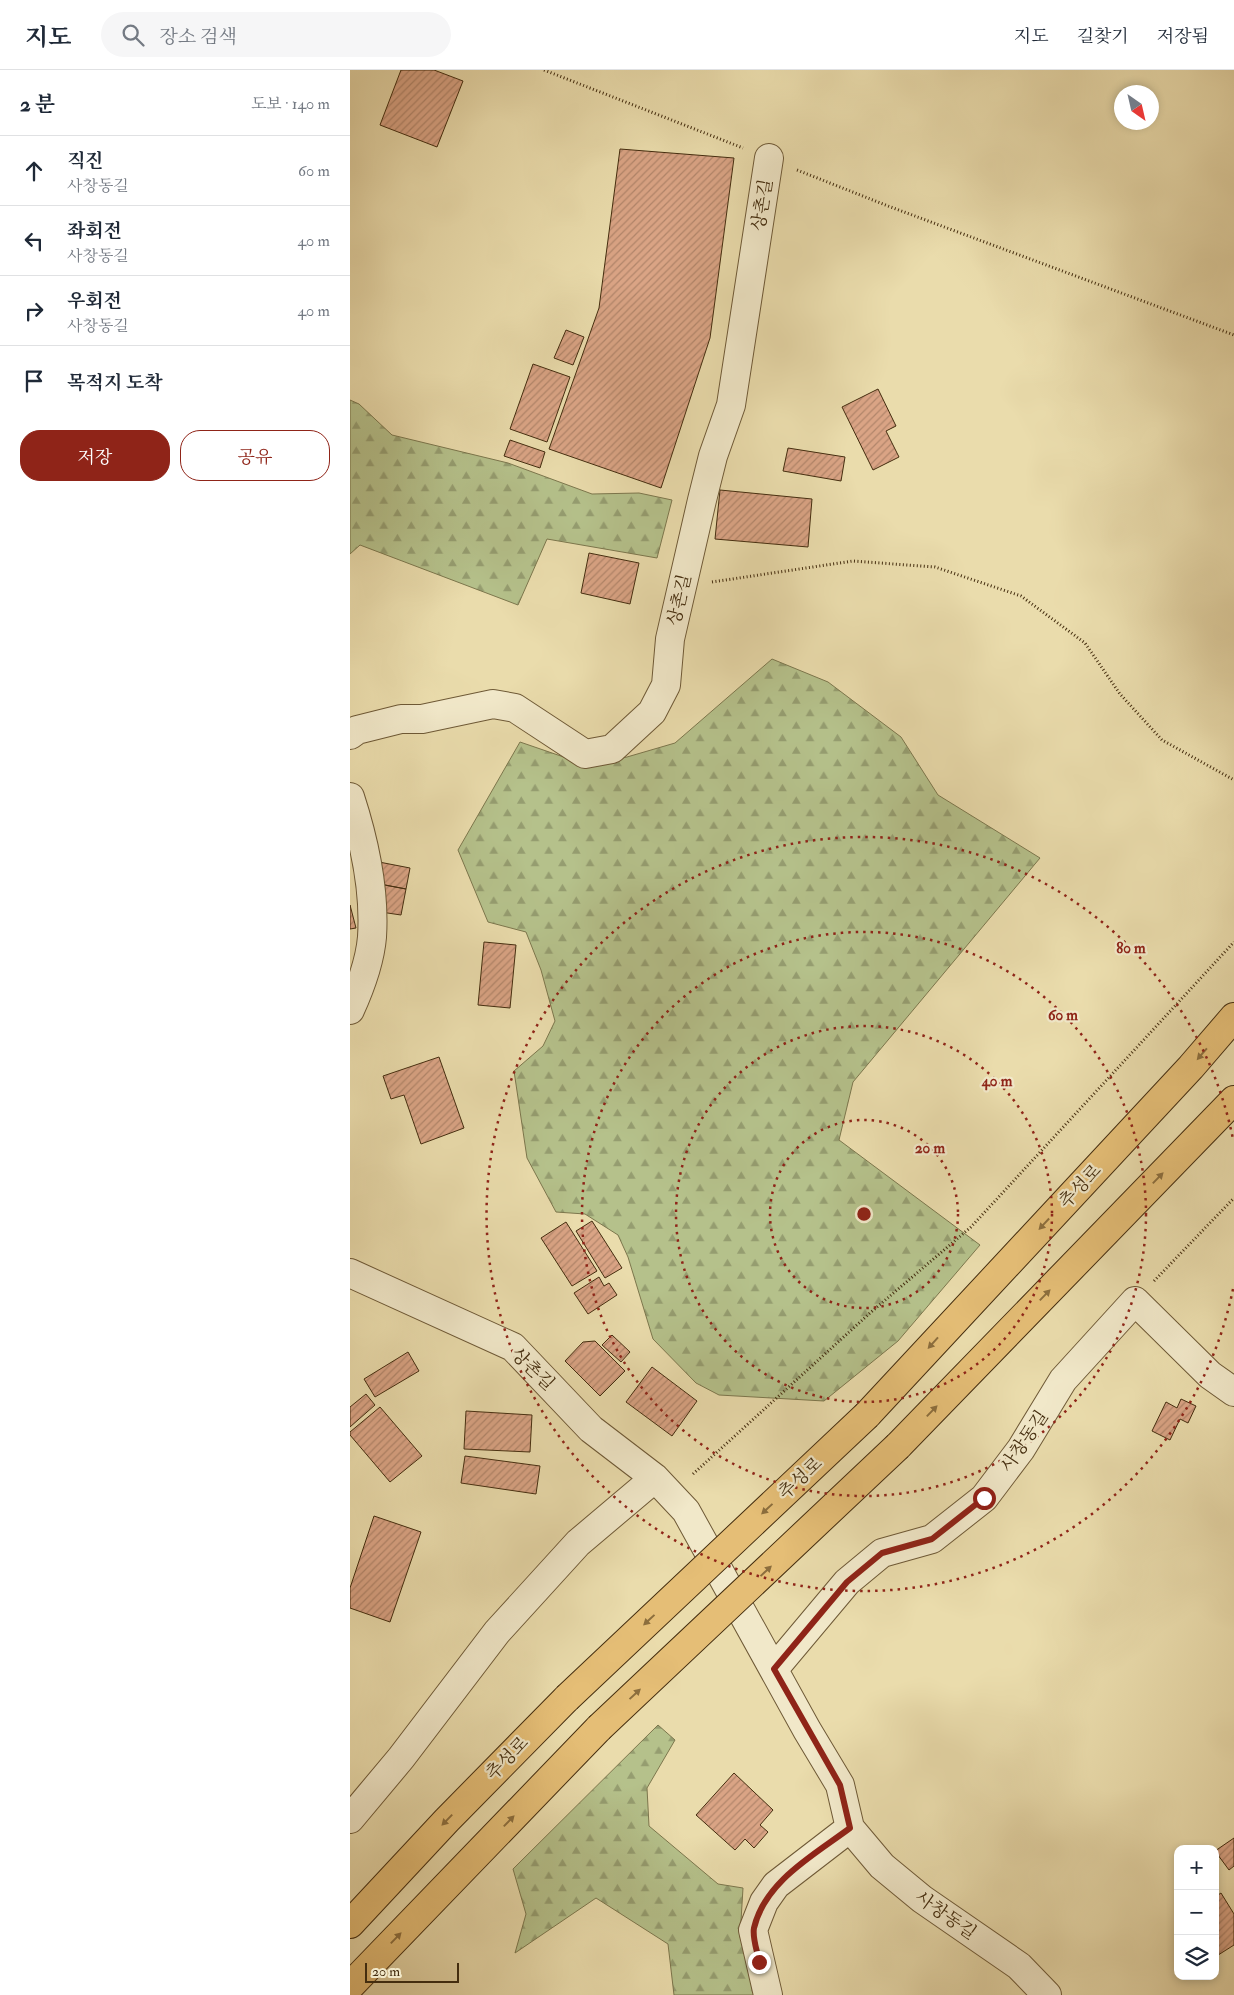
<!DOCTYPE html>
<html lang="ko">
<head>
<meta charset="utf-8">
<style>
	:root { --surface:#fff; --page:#f6f6f7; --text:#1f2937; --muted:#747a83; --line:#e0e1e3; --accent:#8f2418 }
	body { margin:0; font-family:"IM FELL Double Pica","Noto Serif KR",serif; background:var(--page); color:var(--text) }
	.controls { position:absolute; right:15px; bottom:15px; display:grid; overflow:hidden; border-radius:10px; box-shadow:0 2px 8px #0003 }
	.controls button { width:45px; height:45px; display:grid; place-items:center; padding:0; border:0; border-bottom:1px solid var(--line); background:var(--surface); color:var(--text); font:25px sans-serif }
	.compass { position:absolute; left:764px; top:15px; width:45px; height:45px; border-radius:50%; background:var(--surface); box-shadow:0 2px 8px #0003; rotate:146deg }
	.scale { position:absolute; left:15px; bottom:12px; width:94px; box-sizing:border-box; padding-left:5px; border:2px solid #442d0f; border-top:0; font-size:14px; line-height:18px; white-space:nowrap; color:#442d0f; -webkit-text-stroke:4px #f1e8c9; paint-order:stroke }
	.stop { position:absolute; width:15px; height:15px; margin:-11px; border:4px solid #8f2418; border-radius:50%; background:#fff }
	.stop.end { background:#8f2418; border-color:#fff; box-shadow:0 1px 5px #0008 }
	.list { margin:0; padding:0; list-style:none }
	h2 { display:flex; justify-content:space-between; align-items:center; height:65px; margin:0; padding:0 20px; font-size:21px }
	h2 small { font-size:16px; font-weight:400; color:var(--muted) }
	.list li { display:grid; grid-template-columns:32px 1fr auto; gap:15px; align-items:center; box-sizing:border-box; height:70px; padding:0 20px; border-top:1px solid var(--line) }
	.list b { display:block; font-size:19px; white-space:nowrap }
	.list p { margin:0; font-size:16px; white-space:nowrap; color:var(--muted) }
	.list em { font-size:16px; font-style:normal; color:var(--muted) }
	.actions { display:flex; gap:10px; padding:15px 20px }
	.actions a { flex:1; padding:11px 0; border:1px solid var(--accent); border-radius:20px; text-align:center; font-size:18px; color:var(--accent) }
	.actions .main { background:var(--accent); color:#fff }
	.icon { flex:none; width:28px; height:28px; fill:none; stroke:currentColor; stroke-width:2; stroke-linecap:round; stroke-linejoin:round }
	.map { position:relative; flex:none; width:884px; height:1925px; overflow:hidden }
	header { display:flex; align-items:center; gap:30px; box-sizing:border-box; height:70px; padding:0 25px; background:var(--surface); border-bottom:1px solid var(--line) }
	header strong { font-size:24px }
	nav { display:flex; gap:28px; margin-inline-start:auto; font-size:18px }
	.search { width:350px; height:45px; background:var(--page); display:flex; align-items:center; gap:12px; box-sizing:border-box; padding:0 18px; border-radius:28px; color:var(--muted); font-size:19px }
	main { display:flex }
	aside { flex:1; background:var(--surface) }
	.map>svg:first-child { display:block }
</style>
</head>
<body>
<header>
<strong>지도</strong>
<div class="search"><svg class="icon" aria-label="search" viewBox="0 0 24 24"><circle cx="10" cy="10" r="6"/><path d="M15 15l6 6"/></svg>장소 검색</div>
<nav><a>지도</a><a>길찾기</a><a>저장됨</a></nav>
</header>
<main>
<aside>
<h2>2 분<small>도보 · 140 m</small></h2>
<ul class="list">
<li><svg class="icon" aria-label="ahead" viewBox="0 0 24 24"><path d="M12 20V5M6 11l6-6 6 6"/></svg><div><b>직진</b><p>사창동길</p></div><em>60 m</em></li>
<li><svg class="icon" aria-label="left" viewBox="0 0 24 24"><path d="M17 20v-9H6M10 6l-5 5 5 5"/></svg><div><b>좌회전</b><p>사창동길</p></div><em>40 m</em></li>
<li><svg class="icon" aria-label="right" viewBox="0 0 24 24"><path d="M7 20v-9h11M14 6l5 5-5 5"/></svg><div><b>우회전</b><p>사창동길</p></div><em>40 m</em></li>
<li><svg class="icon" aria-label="arrive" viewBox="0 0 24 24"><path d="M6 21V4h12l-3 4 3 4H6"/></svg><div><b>목적지 도착</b></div></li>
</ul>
<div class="actions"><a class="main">저장</a><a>공유</a></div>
</aside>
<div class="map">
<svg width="884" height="1925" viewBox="0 0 884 1925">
	<defs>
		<pattern id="forest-firs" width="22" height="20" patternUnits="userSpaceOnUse" patternTransform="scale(1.25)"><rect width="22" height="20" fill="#b5c18b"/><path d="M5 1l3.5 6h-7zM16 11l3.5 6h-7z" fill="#959d70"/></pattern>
		<pattern id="building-hatch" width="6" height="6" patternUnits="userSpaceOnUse" patternTransform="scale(1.25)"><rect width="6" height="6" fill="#daa485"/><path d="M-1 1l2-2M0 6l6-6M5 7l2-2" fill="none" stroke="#b2866b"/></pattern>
	</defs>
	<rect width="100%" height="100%" fill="#eadcac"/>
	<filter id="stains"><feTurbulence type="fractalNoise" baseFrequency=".004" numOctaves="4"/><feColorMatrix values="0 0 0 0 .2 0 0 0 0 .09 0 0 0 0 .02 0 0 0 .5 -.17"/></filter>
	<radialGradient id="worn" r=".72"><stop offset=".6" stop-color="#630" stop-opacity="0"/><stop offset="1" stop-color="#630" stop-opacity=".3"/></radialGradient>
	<!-- forest -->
	<path fill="url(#forest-firs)" stroke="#7c774d" d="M0,330L9,334L42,365L158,393L242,424L289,423L322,430L307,488L197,469L168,535L10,475L0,484Z
		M422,589L478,612L551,667L588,725L690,788L503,1012L489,1070L630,1175L548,1271L474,1331L369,1325L346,1313L303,1269L278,1187L268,1165L235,1144L206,1142L177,1088L164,1001L193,976L205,951L191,900L176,862L138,852L108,780L170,672L237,695L277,687L325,673Z
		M308,1655L325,1670L297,1718L299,1756L368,1814L393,1818L390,1867L409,1925H324L318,1874L246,1828L165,1883L176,1844L163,1799Z"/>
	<!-- building -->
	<path fill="url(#building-hatch)" stroke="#442d0f" d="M51,0H84L113,11L87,77L30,55Z
		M270,79L384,88L360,268L311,418L199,379L249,238Z
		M216,260L234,267L223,295L204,288Z
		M183,294L220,307L197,372L160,359Z
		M528,319L546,356L536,361L549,387L523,400L492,337Z
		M160,370L195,382L190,398L154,386Z
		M438,378L495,387L491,411L433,401Z
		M370,420L462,429L458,477L365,469Z
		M239,483L289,493L280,534L231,523Z
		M29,792L60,798L56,819L25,813Z
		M29,814L56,819L51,845L24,841Z
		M0,835L6,858L0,859Z
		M134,872L166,875L160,938L128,935Z
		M89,987L114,1058L71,1074L54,1025L41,1029L33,1006Z
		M242,1151L272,1198L255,1208L226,1161Z
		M216,1152L247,1201L222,1216L191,1168Z
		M249,1207L254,1216L259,1213L267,1225L238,1244L224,1223Z
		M262,1265L280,1282L271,1292L252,1275Z
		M245,1271L275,1301L250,1326L215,1291L233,1272Z
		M58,1282L69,1301L25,1327L14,1309Z
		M302,1297L347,1331L322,1366L276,1332Z
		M16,1324L25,1335L0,1357V1337Z
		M831,1329L846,1336L838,1353L830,1349L820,1370L802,1361L816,1332L827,1338Z
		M30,1337L72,1386L40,1412L0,1365V1362Z
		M116,1341L182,1345L180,1382L114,1379Z
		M115,1386L190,1396L186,1424L111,1413Z
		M24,1446L71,1462L40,1552L0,1538V1518Z
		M384,1703L423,1740L410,1755L418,1762L404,1778L395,1769L385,1780L346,1745Z
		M884,1768V1796L879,1800L865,1781Z
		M871,1823L884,1844V1875L865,1887V1827Z"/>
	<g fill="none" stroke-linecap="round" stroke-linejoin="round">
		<!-- street casing -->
		<g stroke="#6e5936" stroke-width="30">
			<path id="street" d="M0,665L7,660L51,649H72L143,634L165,638L235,684L262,679L302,642L316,615L320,569L352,430L363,386L381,335L419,88
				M0,727C14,770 25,821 22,867C20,891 10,918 0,940
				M0,1203L163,1277L241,1359L305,1408L336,1441L457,1660L490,1715L500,1758L426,1815L414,1832L403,1860L418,1925
				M424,1599L497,1512L532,1483L582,1469L634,1428L671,1379L713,1310L785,1231L860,1305L884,1322
				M0,1749L51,1688L147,1562L228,1473L305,1408
				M500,1758L532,1796L572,1829L669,1896L697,1925"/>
		</g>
		<!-- primary casing -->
		<g stroke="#442d0f" stroke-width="30">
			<path id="primary" d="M517,1345L841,997L884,947
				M548,1376L884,1030
				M0,1854L97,1750L217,1628
				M0,1916L249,1658"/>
		</g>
		<!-- path -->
		<path stroke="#442d0f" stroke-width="3" stroke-dasharray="1 2.5" stroke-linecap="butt" d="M194,0L393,78
			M447,100L538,136L884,265
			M362,512L503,491L585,497L671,526L735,573L770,624L812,670L884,710
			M804,1211L884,1128
			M343,1404L520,1243L621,1157L884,872"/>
		<!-- street -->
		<use href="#street" stroke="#f1e8c9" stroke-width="28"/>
		<!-- primary -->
		<use href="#primary" stroke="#e5be76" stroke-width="28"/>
		<!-- primary-bridge casing -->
		<g stroke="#442d0f" stroke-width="30" stroke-linecap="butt">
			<path id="primary-bridge" d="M217,1628L517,1345
				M249,1658L548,1376"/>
		</g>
		<!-- primary-bridge -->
		<use href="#primary-bridge" stroke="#e5be76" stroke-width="28"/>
	</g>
	<!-- one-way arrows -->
	<defs><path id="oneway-solid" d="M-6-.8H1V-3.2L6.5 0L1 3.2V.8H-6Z" transform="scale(1.25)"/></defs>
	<g fill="#8c6e3d">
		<use href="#oneway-solid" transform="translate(852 984) rotate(131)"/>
		<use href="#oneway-solid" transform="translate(808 1108) rotate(-46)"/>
		<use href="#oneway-solid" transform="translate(694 1154) rotate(133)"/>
		<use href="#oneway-solid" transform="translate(695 1225) rotate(-46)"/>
		<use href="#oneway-solid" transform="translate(583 1273) rotate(132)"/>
		<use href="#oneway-solid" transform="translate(582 1341) rotate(-46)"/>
		<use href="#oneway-solid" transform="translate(417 1439) rotate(137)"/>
		<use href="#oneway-solid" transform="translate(416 1501) rotate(-43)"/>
		<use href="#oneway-solid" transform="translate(299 1550) rotate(137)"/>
		<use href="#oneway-solid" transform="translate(285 1624) rotate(-43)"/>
		<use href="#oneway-solid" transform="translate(97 1750) rotate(134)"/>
		<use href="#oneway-solid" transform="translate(159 1751) rotate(-46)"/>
		<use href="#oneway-solid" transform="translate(46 1868) rotate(-46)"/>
	</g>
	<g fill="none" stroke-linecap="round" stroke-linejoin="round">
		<!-- route -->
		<path stroke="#8f2418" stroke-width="6" d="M409,1892C408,1883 402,1868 404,1858C415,1811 464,1785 500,1758L490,1715L424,1599L497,1512L532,1483L582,1469L634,1428"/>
	</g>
	<!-- distance rings -->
	<g fill="none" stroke="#8f2418" stroke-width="2.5" stroke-dasharray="2.5 5">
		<circle cx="514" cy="1144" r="94"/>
		<circle cx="514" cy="1144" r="188"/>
		<circle cx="514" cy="1144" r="282"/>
		<path d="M883 1219A377 377 0 1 1 883 1069"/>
	</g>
	<g text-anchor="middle" stroke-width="4.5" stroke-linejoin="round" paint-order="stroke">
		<!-- street labels -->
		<g font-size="18" fill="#442d0f" stroke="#f1e8c9">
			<text transform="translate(412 135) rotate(-81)" y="6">상촌길</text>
			<text transform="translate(329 530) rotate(-77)" y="6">상촌길</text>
			<text transform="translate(730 1116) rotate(-47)" y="6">추성로</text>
			<text transform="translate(183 1299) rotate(44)" y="6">상촌길</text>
			<text transform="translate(674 1371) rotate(-56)" y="6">사창동길</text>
			<text transform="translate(450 1408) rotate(-43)" y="6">추성로</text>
			<text transform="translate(157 1688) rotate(-46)" y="6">추성로</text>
			<text transform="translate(596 1845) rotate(35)" y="6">사창동길</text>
		</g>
	</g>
	<circle cx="514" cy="1144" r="8" fill="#8f2418" stroke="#f1e8c9" stroke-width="2.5"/>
	<g font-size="15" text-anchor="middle" font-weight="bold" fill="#8f2418" stroke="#f1e8c9" stroke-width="4.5" stroke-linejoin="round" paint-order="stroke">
		<text x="781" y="883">80 m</text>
		<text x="713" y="950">60 m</text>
		<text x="647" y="1016">40 m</text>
		<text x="580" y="1083">20 m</text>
	</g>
	<rect width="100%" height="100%" filter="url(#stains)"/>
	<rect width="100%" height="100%" fill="url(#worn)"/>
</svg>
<div class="controls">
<button>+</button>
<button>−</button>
<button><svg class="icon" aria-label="layers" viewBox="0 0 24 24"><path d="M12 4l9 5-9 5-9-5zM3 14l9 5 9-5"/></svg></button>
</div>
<svg class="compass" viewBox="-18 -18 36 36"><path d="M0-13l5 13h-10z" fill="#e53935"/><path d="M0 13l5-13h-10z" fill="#747a83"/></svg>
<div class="scale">20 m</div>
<div class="stop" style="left:634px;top:1428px"></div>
<div class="stop end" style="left:409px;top:1892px"></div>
</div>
</main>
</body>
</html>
